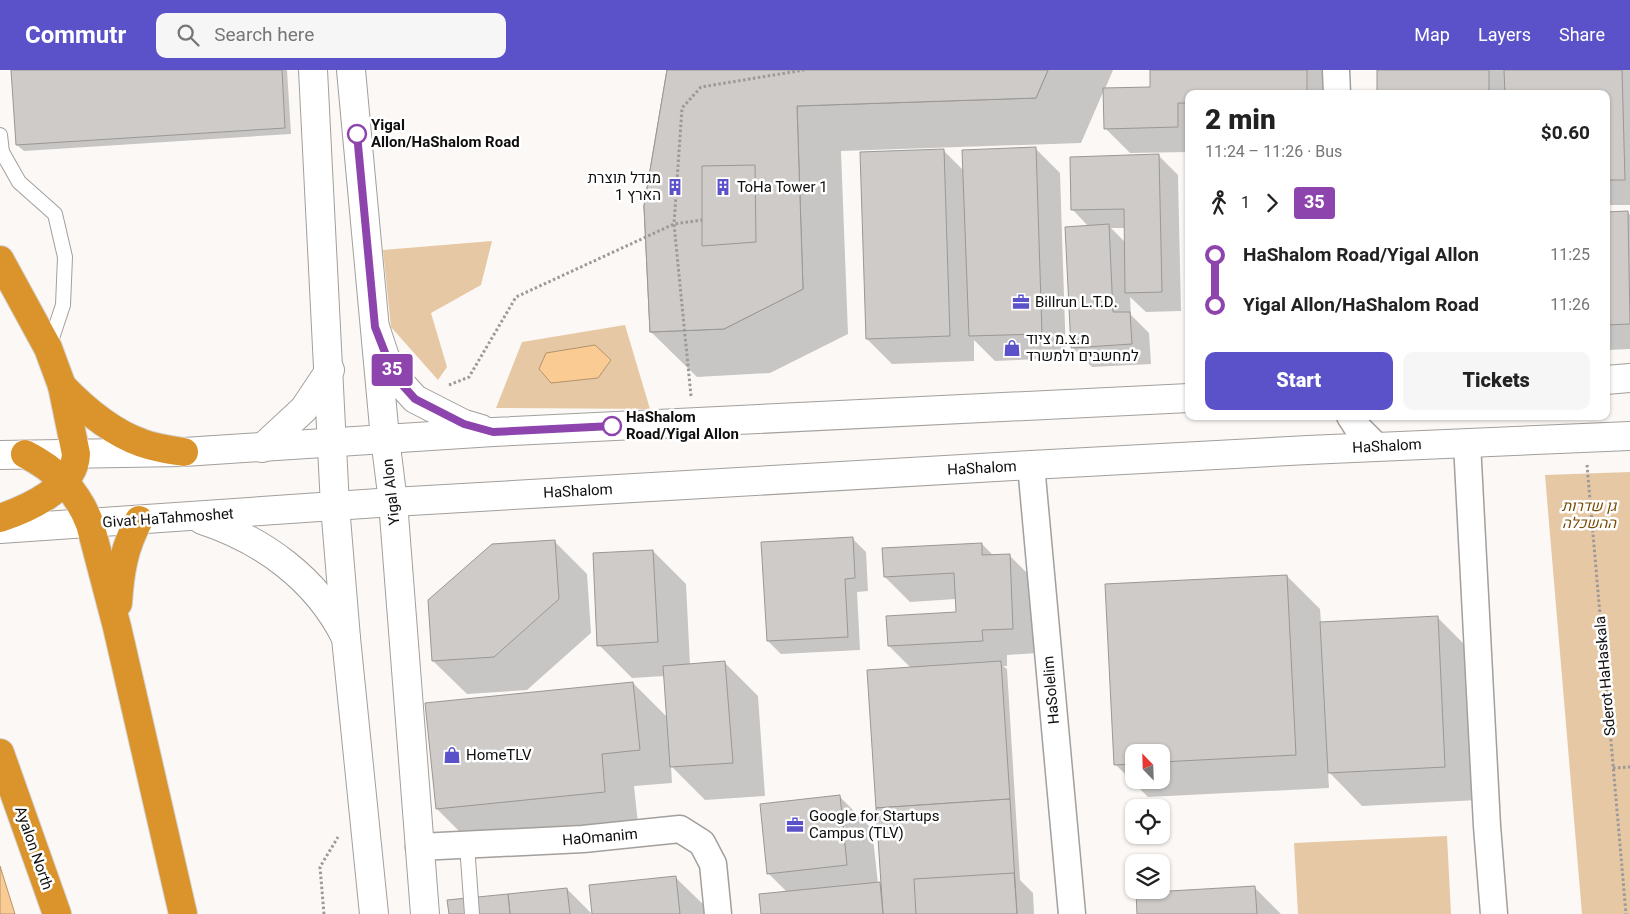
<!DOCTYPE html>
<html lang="en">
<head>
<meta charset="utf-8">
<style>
	body { margin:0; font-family:Georgia,Heebo,serif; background:#f6f6f6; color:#222; height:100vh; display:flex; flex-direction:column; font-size:19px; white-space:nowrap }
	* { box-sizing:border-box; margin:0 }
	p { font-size:16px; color:#767676 }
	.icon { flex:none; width:28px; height:28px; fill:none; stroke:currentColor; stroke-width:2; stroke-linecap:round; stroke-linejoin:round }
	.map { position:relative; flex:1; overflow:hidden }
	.side { position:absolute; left:1185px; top:20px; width:425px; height:330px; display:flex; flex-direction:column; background:#fff; border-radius:10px; box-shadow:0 1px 4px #0004 }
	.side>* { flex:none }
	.badge { padding:0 10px; border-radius:4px; font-size:18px; line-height:32px }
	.needle { width:32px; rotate:337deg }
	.controls { position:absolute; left:1125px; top:674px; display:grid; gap:10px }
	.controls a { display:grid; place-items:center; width:45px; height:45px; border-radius:10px; background:#fff; box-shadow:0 1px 4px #0004; font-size:25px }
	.map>.badge { position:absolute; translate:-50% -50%; box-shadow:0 0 0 2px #fff }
	.legs { display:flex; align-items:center; gap:8px; height:55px; padding:0 20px; font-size:16px }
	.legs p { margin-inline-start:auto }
	.overview { display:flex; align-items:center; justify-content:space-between; height:85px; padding:0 20px }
	h1 { font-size:28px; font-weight:800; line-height:38px }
	.button { display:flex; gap:10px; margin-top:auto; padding:10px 20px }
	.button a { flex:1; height:58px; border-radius:10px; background:#5b52ca; color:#fff; font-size:20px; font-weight:800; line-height:58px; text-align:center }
	.button a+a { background:#f6f6f6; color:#222 }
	ul { padding:0 20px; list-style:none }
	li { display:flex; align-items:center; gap:18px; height:50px; font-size:19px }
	li i { display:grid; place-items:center; width:8px; height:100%; margin:0 6px; background:currentColor }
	li i::after { content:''; width:12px; height:12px; margin:-6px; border:4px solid; border-radius:50%; background:#fff }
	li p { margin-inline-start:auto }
	li:first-child i { background:linear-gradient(#0000 50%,currentColor 0) }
	li:last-child i { background:linear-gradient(currentColor 50%,#0000 0) }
	header { display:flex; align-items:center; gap:30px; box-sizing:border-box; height:70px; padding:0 25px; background:#5b52ca; color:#fff }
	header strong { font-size:24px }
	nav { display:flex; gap:28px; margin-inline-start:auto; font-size:18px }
	.search { width:350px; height:45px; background:#f6f6f6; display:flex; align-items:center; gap:12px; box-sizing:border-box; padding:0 18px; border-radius:10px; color:#767676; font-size:19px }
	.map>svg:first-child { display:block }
</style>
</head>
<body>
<header>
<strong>Commutr</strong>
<div class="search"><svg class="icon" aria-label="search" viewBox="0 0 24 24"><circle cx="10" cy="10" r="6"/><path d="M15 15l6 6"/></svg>Search here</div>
<nav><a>Map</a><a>Layers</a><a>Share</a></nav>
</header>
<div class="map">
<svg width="1630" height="844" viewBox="0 0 1630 844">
	<rect width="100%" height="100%" fill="#fbf8f5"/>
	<g fill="#e7c8a4">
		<polygon points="492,171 481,215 431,243 447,297 438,310 391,257 383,180"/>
		<polygon points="625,255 650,339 496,338 522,272"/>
		<polygon points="1630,402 1630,844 1582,844 1545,405"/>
		<polygon points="1447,766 1451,844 1298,844 1294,773"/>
	</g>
	<g fill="#facc94" stroke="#b4936c">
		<polygon points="595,275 611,290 598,308 551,313 539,299 546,283"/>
		<polygon points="0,796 15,844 0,844"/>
	</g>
	<g fill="#0003" fill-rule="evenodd">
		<polygon points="13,0 287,0 291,64 24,81 17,75"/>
		<polygon points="668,0 1113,0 1105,19 1151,18 1151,0 1330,0 1331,24 1189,24 1189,82 1130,83 1105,58 1104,20 1081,73 841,81 848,264 770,303 697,307 651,262"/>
		<polygon points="1378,0 1630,0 1630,135 1606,135 1606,24 1378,24"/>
		<polygon points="1035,78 1060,103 1066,288 995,291 974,270 974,291 892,294 867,269 943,80 964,101"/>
		<path d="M1159 86 1178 105 1181 241 1146 242 1130 227 1131 245 1149 263 1151 294 1092 297 1073 278 1089 157 1072 139ZM1111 158H1125L1126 173Z"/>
		<polygon points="1628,142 1630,145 1630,279 1606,280 1606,143"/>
		<polygon points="852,468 866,482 868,521 857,522 860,580 781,584 768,571"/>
		<polygon points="554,471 587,504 591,563 527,620 467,624 433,591"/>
		<polygon points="982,474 994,486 1009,485 1034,510 1037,583 1007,585 1007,596 1003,596 1007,599 1020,810 1033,823 1034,844 762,844 787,822 768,803 839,726 872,759 878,814 883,817 912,599 889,576 957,543 956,529 910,532 885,507"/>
		<polygon points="653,481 686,514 690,595 725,593 758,626 765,726 705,730 671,696 672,713 634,716 638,754 470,772 437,739 633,613 668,648 665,606 632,608 599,575"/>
		<path d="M1287 506 1320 539 1321 553 1437 547 1470 580 1478 730 1362 736 1328 701 1329 718 1148 727 1115 694ZM1134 682H1161V710H1134Z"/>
		<polygon points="675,807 709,840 709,844 593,844"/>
		<polygon points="1255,818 1281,844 1138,844"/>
		<polygon points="567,819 592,844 450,844"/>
	</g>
	<g fill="#cecbc8" stroke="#9a9794" fill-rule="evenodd">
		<polygon points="11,0 282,0 285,58 16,75"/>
		<path d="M667 0H1048L1036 28 797 36 803 219 724 259 650 262 644 136ZM755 95 756 172 702 176V96Z"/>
		<polygon points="667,0 1048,0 1036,28 797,36 803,219 724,259 650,262 644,136"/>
		<polygon points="1150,0 1307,0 1307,24 1189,24 1189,33 1178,33 1178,57 1104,59 1103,18 1150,17"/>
		<rect x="1377" y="0" width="112" height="24"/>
		<polygon points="1504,0 1622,0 1625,110 1606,110 1606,24 1505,24"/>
		<polygon points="1036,77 1042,264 969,266 962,80"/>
		<polygon points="944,79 950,266 866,269 860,82"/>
		<polygon points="1159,84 1162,222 1125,223 1124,139 1071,140 1070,87"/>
		<polygon points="755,95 756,172 702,176 702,96"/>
		<polygon points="1628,141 1630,254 1606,255 1606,142"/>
		<polygon points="1109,154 1113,242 1130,242 1132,274 1071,278 1065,157"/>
		<polygon points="1186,239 1189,239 1189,302 1188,302"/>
		<polygon points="853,467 855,508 845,509 848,567 767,571 761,472"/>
		<polygon points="555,470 559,529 494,587 432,591 428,530 492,474"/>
		<polygon points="982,473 982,485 1010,484 1013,559 982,560 983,571 888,576 886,546 956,542 954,503 884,507 882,478"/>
		<polygon points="653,480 658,572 597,576 593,483"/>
		<polygon points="1287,505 1296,685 1161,692 1161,682 1134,682 1134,694 1114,695 1105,514"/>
		<polygon points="1438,546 1445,697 1328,703 1320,552"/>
		<polygon points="725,591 733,693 670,697 663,596"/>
		<polygon points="1001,591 1010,729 876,738 867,600"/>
		<polygon points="633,612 640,680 602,684 605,722 436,739 425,633"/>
		<polygon points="840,725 847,795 767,804 760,734"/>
		<polygon points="1010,729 1017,844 883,844 876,738"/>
		<polygon points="1014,803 1017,844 916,844 914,809"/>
		<polygon points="676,806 680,844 592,844 589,815"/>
		<polygon points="880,812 883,844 761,844 759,824"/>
		<polygon points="1255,816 1257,844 1137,844 1136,823"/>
		<polygon points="567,818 570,844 510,844 508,824"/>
		<polygon points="508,824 510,844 449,844 447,830"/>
	</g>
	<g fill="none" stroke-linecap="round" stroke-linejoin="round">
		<g stroke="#a29f9c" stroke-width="16">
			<g id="service">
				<polyline points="0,65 2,82 19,112 55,144 65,187 63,235 49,277"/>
				<polyline points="467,775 472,844"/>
			</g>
		</g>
		<g stroke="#a29f9c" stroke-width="29">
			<g id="minor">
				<polyline points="1336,0 1337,24"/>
				<polyline points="1350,346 1357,357 1377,377"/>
				<polyline points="1467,373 1487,756 1494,844"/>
				<polyline points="1031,395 1072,844"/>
				<polyline points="419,777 583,769 680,759 702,773 713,794 718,844"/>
			</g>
		</g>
		<g stroke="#a29f9c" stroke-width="30">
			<g id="tertiary">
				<polyline points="313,0 335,436 346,568 374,844"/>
				<polyline points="351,0 385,368 393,432 425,844"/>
			</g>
		</g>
		<g stroke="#a29f9c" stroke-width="30">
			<g id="secondary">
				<polyline points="375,257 385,287 397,309 415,329 464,354 481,359"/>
				<polyline points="1606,310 1630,308"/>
				<polyline points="262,378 304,339 330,300"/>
				<polyline points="0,385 184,382 493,362 1189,328"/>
				<path d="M202 450C263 470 317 509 346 568"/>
				<polyline points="0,459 393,432 1031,395 1308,380 1630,366"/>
			</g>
		</g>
		<g stroke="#d4d4d4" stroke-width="30">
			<g id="motorway">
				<path d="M0 190 48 278 62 316 76 384C75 418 27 439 0 448"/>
				<path d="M62 316C84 339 111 362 142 373 155 378 170 380 184 382"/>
				<path d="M25 384C57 400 77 421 90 454L117 557 183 844"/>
				<path d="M118 533C120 502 124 477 139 450"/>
				<polyline points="0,683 57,844"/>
			</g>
		</g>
		<g stroke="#9c9a98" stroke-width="3" stroke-dasharray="2.5 2.5" stroke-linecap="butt">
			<polyline points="449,315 469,307 516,227 674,154 702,150"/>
			<polyline points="691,326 674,154 682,38 701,17 804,0"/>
			<polyline points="1587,395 1626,844"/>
			<polyline points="1613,698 1630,697"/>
			<polyline points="324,844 320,797 338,767"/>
		</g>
		<use href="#service" stroke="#fff" stroke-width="14"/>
		<use href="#minor" stroke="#fff" stroke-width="26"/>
		<use href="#tertiary" stroke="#fff" stroke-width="28"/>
		<use href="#secondary" stroke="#fff" stroke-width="28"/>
		<use href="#motorway" stroke="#da942b" stroke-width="28"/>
	</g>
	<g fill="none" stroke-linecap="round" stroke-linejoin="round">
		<g stroke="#fff" stroke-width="11">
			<polyline id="line-1" points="357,64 375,257 391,298 397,309 415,329 464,354 493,362 612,356"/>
		</g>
		<use href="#line-1" stroke="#8e44ad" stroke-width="8"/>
	</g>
	<defs>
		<g id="building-bare" transform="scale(1.35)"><path d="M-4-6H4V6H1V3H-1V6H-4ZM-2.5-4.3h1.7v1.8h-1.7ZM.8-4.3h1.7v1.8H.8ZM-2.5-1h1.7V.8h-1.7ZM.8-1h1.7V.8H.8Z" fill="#5b52ca" stroke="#fff" stroke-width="2.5" paint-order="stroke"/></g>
		<g id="office-bare" transform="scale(1.35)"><path d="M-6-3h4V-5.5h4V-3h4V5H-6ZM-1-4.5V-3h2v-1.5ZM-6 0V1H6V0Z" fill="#5b52ca" stroke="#fff" stroke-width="2.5" paint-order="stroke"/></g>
		<g id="shop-bare" transform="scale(1.35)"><path d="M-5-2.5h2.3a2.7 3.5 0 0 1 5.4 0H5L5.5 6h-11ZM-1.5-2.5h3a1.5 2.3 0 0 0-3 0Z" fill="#5b52ca" stroke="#fff" stroke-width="2.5" paint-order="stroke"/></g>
	</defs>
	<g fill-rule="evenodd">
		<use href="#building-bare" x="675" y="117"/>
		<use href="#building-bare" x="723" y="117"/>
		<use href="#office-bare" x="1021" y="232"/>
		<use href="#shop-bare" x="1012" y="278"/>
		<use href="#shop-bare" x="452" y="685"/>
		<use href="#office-bare" x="795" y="755"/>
	</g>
	<g fill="#fff" stroke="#8e44ad" stroke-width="2.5">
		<circle cx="357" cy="64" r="9"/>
		<circle cx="612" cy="356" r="9"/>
	</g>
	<g text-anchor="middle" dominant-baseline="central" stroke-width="5" stroke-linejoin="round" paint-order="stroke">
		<g font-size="15" font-weight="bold" fill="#100f0e" stroke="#fff" text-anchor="start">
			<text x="371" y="55">Yigal<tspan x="371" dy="17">Allon/HaShalom Road</tspan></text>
			<text x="626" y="347">HaShalom<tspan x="626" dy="17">Road/Yigal Allon</tspan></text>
		</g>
		<g font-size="15" fill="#100f0e" stroke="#fff" text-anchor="start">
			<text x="661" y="108" text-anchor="end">מגדל תוצרת<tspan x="661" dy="17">הארץ 1</tspan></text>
			<text x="737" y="117">ToHa Tower 1</text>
			<text x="1035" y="232">Billrun L.T.D.</text>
			<text x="1026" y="269">מ.צ.מ ציוד<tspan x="1026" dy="17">למחשבים ולמשרד</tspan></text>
			<text x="466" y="685">HomeTLV</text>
			<text x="809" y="746">Google for Startups<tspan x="809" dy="17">Campus (TLV)</tspan></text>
		</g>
		<g font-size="15" fill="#100f0e" stroke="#fff">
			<text transform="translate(1387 376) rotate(-3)">HaShalom</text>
			<text transform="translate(982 398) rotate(-3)">HaShalom</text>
			<text transform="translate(578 421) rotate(-3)">HaShalom</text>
			<text transform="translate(391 422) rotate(-96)">Yigal Alon</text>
			<text transform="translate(168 448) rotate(-4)">Givat HaTahmoshet</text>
			<text transform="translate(1605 606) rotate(-95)">Sderot HaHaskala</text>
			<text transform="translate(1051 620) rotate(-95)">HaSolelim</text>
			<text transform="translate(600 767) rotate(-5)">HaOmanim</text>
			<text transform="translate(34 778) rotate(71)">Ayalon North</text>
		</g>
		<g font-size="15" font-style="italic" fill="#784d06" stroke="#fff">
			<text x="1589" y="436">גן שדרות<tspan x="1589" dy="17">ההשכלה</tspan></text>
		</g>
	</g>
</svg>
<div class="controls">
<a><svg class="needle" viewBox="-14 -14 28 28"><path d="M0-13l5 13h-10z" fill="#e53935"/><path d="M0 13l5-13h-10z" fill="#767676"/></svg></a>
<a><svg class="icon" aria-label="locate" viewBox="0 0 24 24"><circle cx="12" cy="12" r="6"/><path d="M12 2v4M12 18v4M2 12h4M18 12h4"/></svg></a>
<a><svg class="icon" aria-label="layers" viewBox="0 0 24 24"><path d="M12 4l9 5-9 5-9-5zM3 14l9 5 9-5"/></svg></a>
</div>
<b class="badge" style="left:392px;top:300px;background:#8e44ad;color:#fff">35</b>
<section class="side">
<div class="overview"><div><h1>2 min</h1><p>11:24 – 11:26 · Bus</p></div><b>$0.60</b></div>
<div class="legs"><svg class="icon" aria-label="walk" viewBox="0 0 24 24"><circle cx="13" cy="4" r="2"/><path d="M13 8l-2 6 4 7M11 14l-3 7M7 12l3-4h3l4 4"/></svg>1<svg class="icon" aria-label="forward" viewBox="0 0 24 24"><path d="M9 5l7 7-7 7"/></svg><b class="badge" style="background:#8e44ad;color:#fff">35</b></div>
<ul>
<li><i style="color:#8e44ad"></i><b>HaShalom Road/Yigal Allon</b><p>11:25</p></li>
<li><i style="color:#8e44ad"></i><b>Yigal Allon/HaShalom Road</b><p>11:26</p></li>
</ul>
<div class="button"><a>Start</a><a>Tickets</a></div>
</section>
</div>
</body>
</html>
